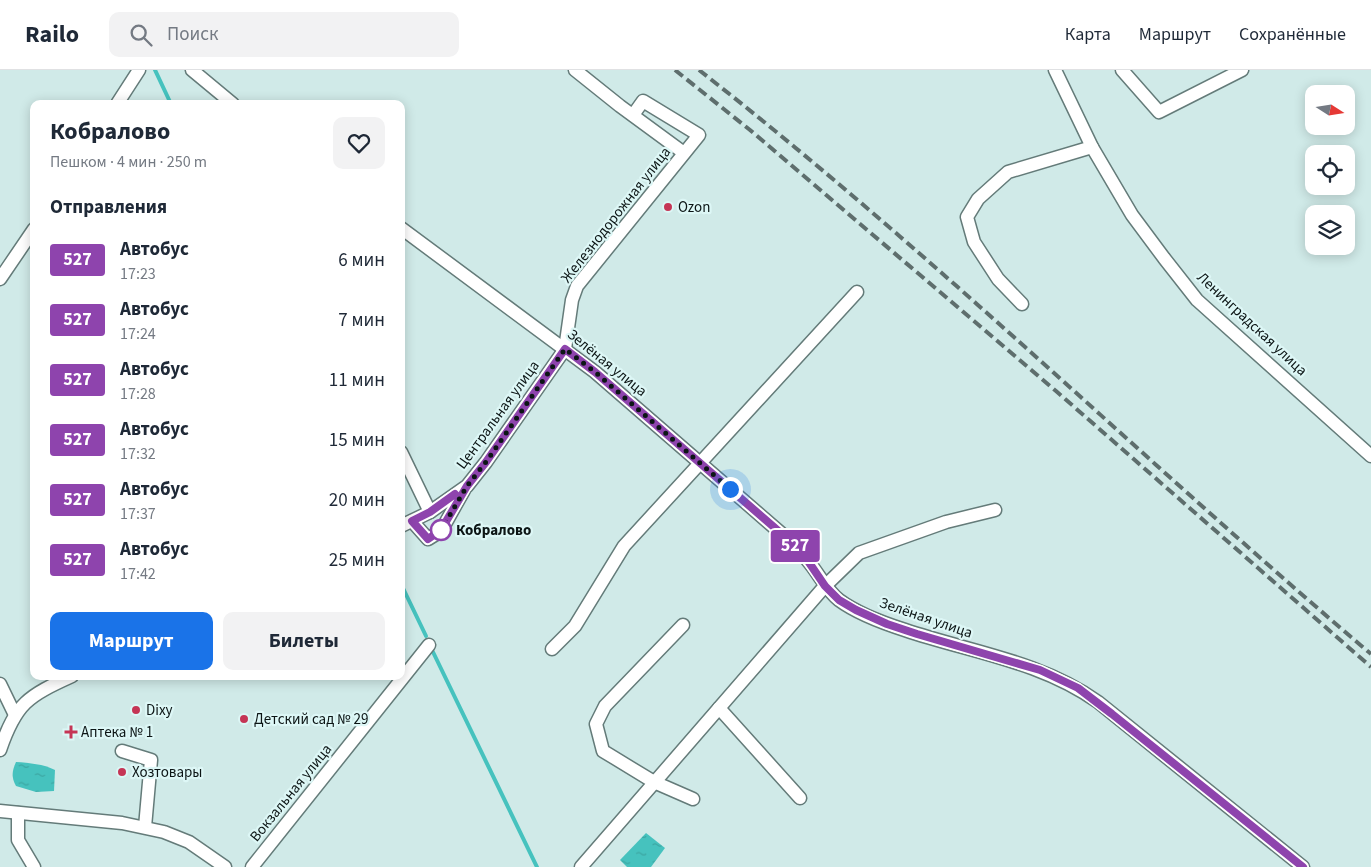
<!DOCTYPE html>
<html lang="ru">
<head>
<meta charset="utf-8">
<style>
	body { margin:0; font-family:"Source Sans 3",sans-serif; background:#f2f2f3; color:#1f2937; height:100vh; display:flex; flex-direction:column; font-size:19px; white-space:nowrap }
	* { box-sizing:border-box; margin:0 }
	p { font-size:16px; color:#747a83 }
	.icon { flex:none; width:28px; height:28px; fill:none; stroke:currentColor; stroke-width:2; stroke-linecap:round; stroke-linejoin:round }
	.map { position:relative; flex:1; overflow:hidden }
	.panel { position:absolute; left:30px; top:30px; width:375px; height:580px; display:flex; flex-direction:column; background:#fff; border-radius:10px; box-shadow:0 2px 12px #0003 }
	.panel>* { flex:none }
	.badge { padding:0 10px; border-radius:4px; font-size:18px; line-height:32px }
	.needle { width:32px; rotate:102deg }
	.fabs { position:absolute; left:1305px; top:15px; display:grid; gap:10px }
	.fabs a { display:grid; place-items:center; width:50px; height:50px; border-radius:10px; background:#fff; box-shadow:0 2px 12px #0003; font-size:25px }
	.you { position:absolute; width:25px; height:25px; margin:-12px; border:4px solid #fff; border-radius:50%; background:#1a73e8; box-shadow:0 0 0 8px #1a73e833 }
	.map>.badge { position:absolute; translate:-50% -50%; box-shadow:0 0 0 2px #fff }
	h2 { padding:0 20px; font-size:19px; line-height:45px }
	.round { display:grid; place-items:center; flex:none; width:52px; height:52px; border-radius:10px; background:#f2f2f3 }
	.head { display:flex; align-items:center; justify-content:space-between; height:85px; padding:0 20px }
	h1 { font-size:24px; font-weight:700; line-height:38px }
	.button { display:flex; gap:10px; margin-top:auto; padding:10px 20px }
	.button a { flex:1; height:58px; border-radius:10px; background:#1a73e8; color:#fff; font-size:20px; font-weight:700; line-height:58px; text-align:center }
	.button a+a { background:#f2f2f3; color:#1f2937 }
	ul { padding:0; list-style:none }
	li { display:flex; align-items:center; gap:15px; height:60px; padding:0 20px }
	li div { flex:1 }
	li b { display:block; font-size:19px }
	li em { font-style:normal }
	li .badge { min-width:55px; font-weight:700; text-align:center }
	header { display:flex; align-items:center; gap:30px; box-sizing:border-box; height:70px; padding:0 25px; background:#fff; border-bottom:1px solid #e0e1e3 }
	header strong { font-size:24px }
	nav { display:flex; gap:28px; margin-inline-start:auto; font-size:18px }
	.search { width:350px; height:45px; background:#f2f2f3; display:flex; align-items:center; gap:12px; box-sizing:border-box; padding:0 18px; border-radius:10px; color:#747a83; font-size:19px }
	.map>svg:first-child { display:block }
</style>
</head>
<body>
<header>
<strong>Railo</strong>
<div class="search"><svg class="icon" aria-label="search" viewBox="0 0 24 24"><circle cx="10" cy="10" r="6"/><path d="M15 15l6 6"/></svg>Поиск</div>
<nav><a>Карта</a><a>Маршрут</a><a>Сохранённые</a></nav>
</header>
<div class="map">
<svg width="1371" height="797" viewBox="0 0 1371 797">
	<defs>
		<pattern id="water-ripples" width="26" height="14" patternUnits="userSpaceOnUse" patternTransform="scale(1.25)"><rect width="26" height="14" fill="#46c2be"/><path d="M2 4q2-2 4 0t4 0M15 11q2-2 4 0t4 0" fill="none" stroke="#3ca6a2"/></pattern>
	</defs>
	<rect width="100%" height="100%" fill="#d0eae8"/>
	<g fill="url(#water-ripples)">
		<path d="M16 692C30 693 43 694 55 700L54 721 36 722 16 716C11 707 12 701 16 692Z"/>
		<polygon points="646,763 665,778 651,797 627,797 620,790"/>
	</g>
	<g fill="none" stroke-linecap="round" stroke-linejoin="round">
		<g stroke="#46c2be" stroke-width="4">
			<polyline points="155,0 171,34"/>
			<polyline points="401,514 426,566"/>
			<polyline points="433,582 537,797"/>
		</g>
		<g stroke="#647b79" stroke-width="15">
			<g id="minor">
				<polyline points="192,0 233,34"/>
				<polyline points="575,0 620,36 684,83"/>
				<polyline points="1055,0 1092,77 1132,145 1164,188 1197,230 1371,386"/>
				<polyline points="1122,0 1159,42 1242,0"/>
				<polyline points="117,34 139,0"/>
				<path d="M401 158 595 302 790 471C796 478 803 484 808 491 819 504 826 520 839 530 858 544 883 553 905 560 970 582 1041 591 1098 632L1303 797"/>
				<polyline points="0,209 34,159"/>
				<polyline points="1022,234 998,209 974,172 967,147 978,129 1008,102 1092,77"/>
				<polyline points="401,382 430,442"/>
				<polyline points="412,451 428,469 441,461 464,420"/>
				<polyline points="401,456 430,442 467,416 486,392 565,279 572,230 577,216 699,65 643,31 633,45"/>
				<polyline points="683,555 605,636 596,654 603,681 654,712 693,729"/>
				<polyline points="552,579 575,556 624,476 857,222"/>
				<polyline points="0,614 15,645"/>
				<polyline points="719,638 800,728"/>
				<path d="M0 680C16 633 28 626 72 606"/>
				<polyline points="122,681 151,690 145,757"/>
				<polyline points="0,741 122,753 164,762 189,772 225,797"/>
				<polyline points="18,743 18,770 34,797"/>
				<polyline points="252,797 429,575"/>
				<polyline points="581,797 825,516 859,483 946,452 995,440"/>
			</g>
		</g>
		<use href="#minor" stroke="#fff" stroke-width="12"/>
		<g stroke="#5e6e6d" stroke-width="4" stroke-dasharray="10 5" stroke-linecap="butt">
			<polyline points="675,0 750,60 1056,321 1371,597"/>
			<path d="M699 0C933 183 1145 392 1371 584"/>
		</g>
	</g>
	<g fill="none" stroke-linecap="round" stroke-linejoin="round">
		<g stroke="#fff" stroke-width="11">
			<polyline id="line" points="455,424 430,442 412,451 428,469 441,460 467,416 486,392 565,279 595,302 790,471 808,491 825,516 839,530 856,540 887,554 917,564 1040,600 1078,618 1112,644 1303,797"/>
		</g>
		<use href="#line" stroke="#8e44ad" stroke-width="8"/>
		<polyline stroke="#0c1515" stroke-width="5" stroke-dasharray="0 9" points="441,460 467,416 486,392 565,279 595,302 730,419"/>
	</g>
	<g fill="#c53555" stroke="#ddf7f6" stroke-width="2">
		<circle cx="668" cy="137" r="5"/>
		<circle cx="136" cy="640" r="5"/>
		<circle cx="244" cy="649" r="5"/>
		<path d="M68.5 654.5h5v5h5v5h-5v5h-5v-5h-5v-5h5z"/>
		<circle cx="122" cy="702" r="5"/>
	</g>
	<circle fill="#fff" stroke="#8e44ad" stroke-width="2.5" cx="441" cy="460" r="10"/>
	<g text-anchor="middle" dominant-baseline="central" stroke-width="4.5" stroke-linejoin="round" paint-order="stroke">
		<g font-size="15" fill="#0c1515" stroke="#ddf7f6" text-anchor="start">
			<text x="678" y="137">Ozon</text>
			<text x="146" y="640">Dixy</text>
			<text x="254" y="649">Детский сад № 29</text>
			<text x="81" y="662">Аптека № 1</text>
			<text x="132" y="702">Хозтовары</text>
		</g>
		<g font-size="15" fill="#0c1515" stroke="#ddf7f6">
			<text transform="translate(616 145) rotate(-52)">Железнодорожная улица</text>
			<text transform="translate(1252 254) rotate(43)">Ленинградская улица</text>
			<text transform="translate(607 293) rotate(39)">Зелёная улица</text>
			<text transform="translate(498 345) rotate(-54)">Центральная улица</text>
			<text transform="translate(926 548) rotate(19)">Зелёная улица</text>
			<text transform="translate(291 723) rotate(-51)">Вокзальная улица</text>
		</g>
		<g font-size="15" font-weight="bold" fill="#0c1515" stroke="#ddf7f6" text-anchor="start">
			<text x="456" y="460">Кобралово</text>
		</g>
	</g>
</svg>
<div class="fabs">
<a><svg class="needle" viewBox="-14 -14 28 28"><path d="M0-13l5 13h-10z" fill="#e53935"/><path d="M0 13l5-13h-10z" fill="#747a83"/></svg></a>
<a><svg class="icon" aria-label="locate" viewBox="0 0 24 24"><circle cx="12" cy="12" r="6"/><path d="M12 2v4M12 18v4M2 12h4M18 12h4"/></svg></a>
<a><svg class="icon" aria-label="layers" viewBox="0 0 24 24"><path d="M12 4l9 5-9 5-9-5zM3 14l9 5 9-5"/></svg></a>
</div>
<div class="you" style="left:730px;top:419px"></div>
<b class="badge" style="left:795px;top:476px;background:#8e44ad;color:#fff">527</b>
<section class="panel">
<div class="head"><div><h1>Кобралово</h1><p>Пешком · 4 мин · 250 m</p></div><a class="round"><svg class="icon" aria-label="heart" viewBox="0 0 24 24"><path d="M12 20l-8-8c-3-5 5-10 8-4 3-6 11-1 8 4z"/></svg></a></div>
<h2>Отправления</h2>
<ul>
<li><span class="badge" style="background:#8e44ad;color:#fff">527</span><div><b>Автобус</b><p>17:23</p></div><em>6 мин</em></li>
<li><span class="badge" style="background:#8e44ad;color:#fff">527</span><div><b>Автобус</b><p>17:24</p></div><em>7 мин</em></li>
<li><span class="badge" style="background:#8e44ad;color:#fff">527</span><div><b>Автобус</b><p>17:28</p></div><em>11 мин</em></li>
<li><span class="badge" style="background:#8e44ad;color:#fff">527</span><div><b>Автобус</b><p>17:32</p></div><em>15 мин</em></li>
<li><span class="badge" style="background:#8e44ad;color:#fff">527</span><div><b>Автобус</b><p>17:37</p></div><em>20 мин</em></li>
<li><span class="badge" style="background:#8e44ad;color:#fff">527</span><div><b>Автобус</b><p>17:42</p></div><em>25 мин</em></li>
</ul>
<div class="button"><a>Маршрут</a><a>Билеты</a></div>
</section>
</div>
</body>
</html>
